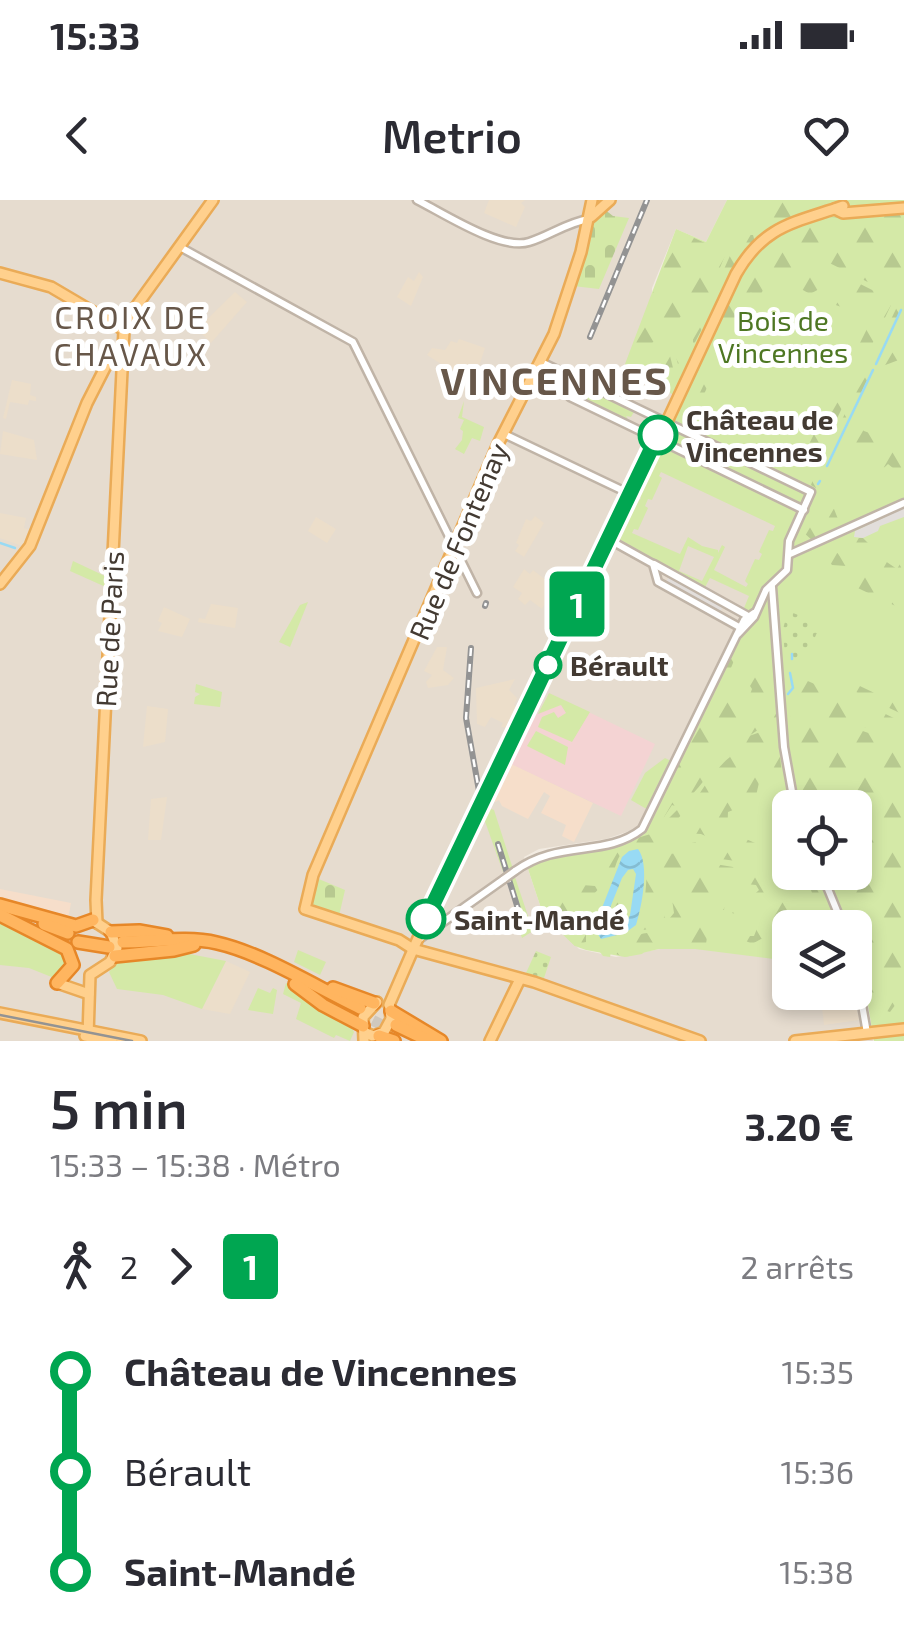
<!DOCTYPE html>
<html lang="fr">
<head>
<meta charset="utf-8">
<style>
	body { margin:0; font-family:"Exo 2",sans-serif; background:#f2f2f3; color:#2b2b33; height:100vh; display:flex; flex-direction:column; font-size:38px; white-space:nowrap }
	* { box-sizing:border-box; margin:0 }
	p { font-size:32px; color:#7c7c81 }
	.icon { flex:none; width:55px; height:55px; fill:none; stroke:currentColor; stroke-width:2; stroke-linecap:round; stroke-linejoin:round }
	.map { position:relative; height:841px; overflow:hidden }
	.details { display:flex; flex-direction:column; background:#fff; flex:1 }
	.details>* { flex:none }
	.badge { padding:0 20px; border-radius:8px; font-size:35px; line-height:65px }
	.buttons { position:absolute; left:772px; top:590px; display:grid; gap:20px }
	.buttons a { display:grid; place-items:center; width:100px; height:100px; border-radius:15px; background:#fff; box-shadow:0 5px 15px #0003; font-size:50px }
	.map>.badge { position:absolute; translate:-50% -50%; box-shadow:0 0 0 5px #fff }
	.legs { display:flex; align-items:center; gap:15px; height:110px; padding:0 50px; font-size:32px }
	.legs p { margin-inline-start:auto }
	.overview { display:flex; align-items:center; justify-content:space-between; height:170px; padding:0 50px }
	h1 { font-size:55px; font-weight:600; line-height:75px }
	ul { padding:0 50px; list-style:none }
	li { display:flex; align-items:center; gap:35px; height:100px; font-size:38px }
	li i { display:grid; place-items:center; width:15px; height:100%; margin:0 12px; background:currentColor }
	li i::after { content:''; width:25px; height:25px; margin:-12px; border:8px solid; border-radius:50%; background:#fff }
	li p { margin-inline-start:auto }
	li:first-child i { background:linear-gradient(#0000 50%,currentColor 0) }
	li:last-child i { background:linear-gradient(currentColor 50%,#0000 0) }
	.status { display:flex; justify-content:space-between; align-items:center; height:70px; padding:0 50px; background:#fff; direction:ltr }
	.status svg { height:28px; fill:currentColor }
	header { display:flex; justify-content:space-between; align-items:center; height:130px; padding:0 50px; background:#fff; font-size:45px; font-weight:600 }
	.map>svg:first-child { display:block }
</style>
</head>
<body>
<div class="status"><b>15:33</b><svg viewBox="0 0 49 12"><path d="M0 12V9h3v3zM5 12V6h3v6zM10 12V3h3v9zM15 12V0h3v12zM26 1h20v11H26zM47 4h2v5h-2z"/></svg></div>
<header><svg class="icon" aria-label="back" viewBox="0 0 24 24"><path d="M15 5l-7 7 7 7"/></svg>Metrio<svg class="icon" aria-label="heart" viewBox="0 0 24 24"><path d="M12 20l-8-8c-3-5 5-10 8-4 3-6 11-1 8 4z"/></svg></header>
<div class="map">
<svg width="904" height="841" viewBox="0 0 904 841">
	<defs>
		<pattern id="forest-firs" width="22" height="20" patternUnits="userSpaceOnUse" patternTransform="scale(2.5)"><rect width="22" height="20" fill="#d4e9a7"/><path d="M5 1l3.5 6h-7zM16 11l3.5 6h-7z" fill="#b7c990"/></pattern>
		<pattern id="cemetery-stones" width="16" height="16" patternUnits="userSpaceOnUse" patternTransform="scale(2.5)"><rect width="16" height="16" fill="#d4e9a7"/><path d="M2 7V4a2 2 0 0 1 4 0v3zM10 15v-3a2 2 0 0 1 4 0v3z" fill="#b7c990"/></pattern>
		<pattern id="garden-dots" width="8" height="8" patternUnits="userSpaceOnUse" patternTransform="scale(2.5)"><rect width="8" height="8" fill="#d4e9a7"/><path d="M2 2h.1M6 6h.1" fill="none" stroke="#b7c990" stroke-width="1.8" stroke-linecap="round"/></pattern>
		<pattern id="water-waves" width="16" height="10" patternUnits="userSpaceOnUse" patternTransform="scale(2.5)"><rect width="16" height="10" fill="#98daf4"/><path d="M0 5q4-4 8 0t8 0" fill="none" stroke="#84bcd2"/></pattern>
	</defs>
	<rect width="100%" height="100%" fill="#f2ebe1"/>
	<polygon fill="#e6dccf" points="0,0 727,0 706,42 676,29 652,88 649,182 650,178 662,183 660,188 680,197 784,323 745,408 752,411 649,624 645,621 641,627 606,639 539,649 524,657 546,723 562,731 579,749 616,757 660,749 698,748 790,760 790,792 855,792 855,763 873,841 0,841"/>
	<g fill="#f6deca">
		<polygon points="508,562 593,603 574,642 562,636 566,625 541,613 550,596 544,592 528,619 502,606 499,600 495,602 489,599"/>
		<polygon points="0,689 71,703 68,719 0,700"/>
	</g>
	<g fill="#ecdeca">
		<polygon points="489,0 525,0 521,3 525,7 516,27 484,13"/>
		<polygon points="419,72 423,77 411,106 397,97 408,77 414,81"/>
		<polygon points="235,92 247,102 211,143 197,129"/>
		<polygon points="459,139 485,148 475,178 446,167 427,155 432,148 445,150 451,141 457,143"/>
		<polygon points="12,180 31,184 30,195 36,197 36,201 29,200 28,205 10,202 6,219 3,218"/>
		<polygon points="3,231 34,240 37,260 0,254"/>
		<polygon points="0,313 26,318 24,328 30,330 25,347 0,338"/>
		<polygon points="535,316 544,323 524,357 515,351 519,345 516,343 526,319 531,321"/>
		<polygon points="316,317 336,329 327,343 308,331"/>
		<polygon points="524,369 530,374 533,370 554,386 542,409 530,400 525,405 518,399 522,393 513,387"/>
		<polygon points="211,404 238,408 235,428 198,422 199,418 205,419"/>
		<polygon points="164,407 190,419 182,437 158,431 162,423 158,421"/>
		<polygon points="437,447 447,447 443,470 454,478 448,485 428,488 426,482 432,475 424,471"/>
		<polygon points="515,479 509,490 517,498 514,505 520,508 511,528 501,527 503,523 491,517 485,527 477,524 476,488"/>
		<polygon points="147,506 168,509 165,542 143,547"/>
		<polygon points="167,597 161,640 148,640 151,599"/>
		<polygon points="226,761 250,772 230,814 202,809"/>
		<polygon points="836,798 856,806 859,820 824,825 822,807 834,806"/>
	</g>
	<polygon fill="#f4d3d3" points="549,493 655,544 621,616 507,562 532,511 539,514"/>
	<g fill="#d4e9a7" fill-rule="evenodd">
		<path d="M727 0H904V841H874L868 805 855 762V728H790V761L695 749H659L625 757 586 750 575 746 544 717 528 669 530 664 542 657C579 652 622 652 649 625L751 412 744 408 749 396 710 378 704 389 672 373V371L614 336 630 305 633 309 632 303 641 299 638 291 642 288 638 287 680 198 660 188 662 183 651 178 649 182 622 172 676 29 706 42ZM661 272 775 326 773 331 769 330 759 352 762 354 759 360 755 359 745 381 748 384 746 387 714 370 725 347 722 345 718 353V350L702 346 688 337 680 354 632 333 634 329 638 330 648 308 645 306 648 299 652 300 662 278 659 276ZM688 346 714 357 702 381 679 371ZM790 608H855V672H790Z"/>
		<polygon points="580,182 628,204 635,210 631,217 626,216 629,221 621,221 573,197 577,198 574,194 577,188 580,189 579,185 583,184"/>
		<polygon points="464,201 462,217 484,227 480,241 472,238 464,254 455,249 462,240 463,231 460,229 464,220 458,218"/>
		<polygon points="73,361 107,377 108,388 70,371"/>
		<polygon points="308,402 290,447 279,442 300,405"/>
		<polygon points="196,484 222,492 220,507 194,504 195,497 200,494 195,492"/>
		<polygon points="549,493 590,512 572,542 538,527 542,517 554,512 558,518 566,513 561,505 538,514"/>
		<polygon points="536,531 568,547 565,565 527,546"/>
		<polygon points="665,558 673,562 650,611 631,600 645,573"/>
		<polygon points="486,607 494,610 513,669 508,672 499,644 496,644 504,675 482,613"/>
		<polygon points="514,674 533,731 522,738 518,726 521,722 510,677"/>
		<polygon points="0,722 64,750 70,765 54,778 29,768 0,765"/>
		<polygon points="298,750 326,762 320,775 294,762"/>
		<polygon points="179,752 226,761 202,809 163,795 117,789 109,772 121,758"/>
		<polygon points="286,783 351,827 354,832 350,841 336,835 334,838 296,819 301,803 283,794"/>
		<polygon points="258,788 270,793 273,788 277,790 273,814 248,810"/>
	</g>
	<g fill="url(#forest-firs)">
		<polygon points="747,0 826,0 825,7 779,22 761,14 747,23 741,15"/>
		<polygon points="904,10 904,83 901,90 904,95 897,93 894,95 779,38 810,20"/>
		<polygon points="677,30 707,44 729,46 690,139 689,151 678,164 674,150 690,122 687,117 681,116 671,130 636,154 636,161 643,164 655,156 670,156 676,180 651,174 647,181 623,171"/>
		<polygon points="742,35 753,35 755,42 732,72 693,146 693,139 737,40"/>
		<path d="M771 39 890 99 891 105 812 271 804 254 871 121 869 117 822 100 821 88 810 94 762 67 759 75 766 72 787 84 790 90 770 84 765 86 756 104 751 92 699 205H694L719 153 707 146C723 112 736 58 771 39Z"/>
		<polygon points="897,107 901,109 816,288 811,285 814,277"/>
		<polygon points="904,116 904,158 880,167"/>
		<polygon points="854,221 864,231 881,237 879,244 892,245 904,252 904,296 897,297 895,278 899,273 888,264 869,282 868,275 871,266 863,263 850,268 854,242 846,238"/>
		<polygon points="816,303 834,309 840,324 837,326 844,328 813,341 803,332"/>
		<polygon points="903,318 904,370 832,365 817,345 826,341 844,360 851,349 837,347 847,344 850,338 863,338 868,343 866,348 897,369 900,364 899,353 893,348 895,341 881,329 878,331 880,326"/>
		<polygon points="831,369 904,375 904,410 841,380 849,376 847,373 837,372 836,378 827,374"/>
		<path d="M738 441 740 446 726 480 731 472H739L738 488 724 486 722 489 733 491 734 499 730 502 737 518C725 551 710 577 685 602V609L672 605 662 620H667L679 608 682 614 663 636 654 634 657 639V669L664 677 659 689 671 703 664 716 670 725 669 719 674 713 672 699 662 687 669 682 668 675 672 670 665 672 661 665 662 652 669 648 672 654 683 647 680 640 687 637V644L696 642 693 649 712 654 715 664 733 667 736 673 729 671 731 679 740 678 739 686 733 690 736 696 732 704 725 701 724 710H713L721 740 717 741 716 735 707 737 706 744 691 743 693 736H675L683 731 672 727 673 739 666 743 655 741 649 729 636 731 635 726 646 719 647 714 644 710 648 660 643 648C618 641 618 663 610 681L609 670 605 666 606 681 591 697V732L586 729V742L575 746 551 723 567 684 585 661 582 685 595 686V652L608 654 607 647 654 633 655 628 660 627 659 622 652 625 650 621Z"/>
		<path d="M753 460 757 464V474L768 461 773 463V471L766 465 762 470 767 483H775L778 516 749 536 775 527 770 533 775 551 771 552 761 546 763 553 757 562 766 577 760 578 754 605 749 594 745 595 742 586 737 584 745 576 739 580 732 576 728 598 733 610 728 612 727 636 717 641 701 634 684 633 680 627C693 604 709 574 730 557 728 545 747 504 752 489L741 472 742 467Z"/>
		<polygon points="824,469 904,507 904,515 820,475"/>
		<polygon points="787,472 863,505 856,508 858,519 866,519 869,506 904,523 904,542 844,520 791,517"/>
		<path d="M796 521 839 523 904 545V805L896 804 890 812 868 805 855 755V728L848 727 826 673 855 672V608L801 607C795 580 786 549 796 521Z"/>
		<polygon points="780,556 783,584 776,586 784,591 785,599 775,596 785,610 770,616 773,601 761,600 759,594 767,593 774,582 766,566 767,558"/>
		<polygon points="746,639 755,643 758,652 780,655 795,709 790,728 789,760 760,754 758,752 768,747 773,740 761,739 752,744 736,736 754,736 760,721 732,713 741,705 747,706 750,702 747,701 759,690 756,685 746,684 741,672 751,663 721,659 717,648 722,640 729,641 740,650 741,641"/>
		<path d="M633 669 636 674 628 719 625 726 613 729 607 723C606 706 617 685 626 671Z"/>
		<polygon points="796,673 814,673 823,690 809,722 799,711 802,708 807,711 809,707 805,700 812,693 808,681 799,681"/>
		<polygon points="827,699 839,727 810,727 826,702"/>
		<path d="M647 733 653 743 642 754 625 757 631 745 628 743 621 756 611 752 610 757 603 756 597 748C609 740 622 744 634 738 638 736 642 733 647 733Z"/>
	</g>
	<g fill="url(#cemetery-stones)">
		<polygon points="604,9 613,16 629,18 599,89 573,86 592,20"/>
		<polygon points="314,677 345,690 339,716 308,705"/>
	</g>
	<g fill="url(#garden-dots)">
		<polygon points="788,411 821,424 804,461 799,464 785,457 783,429"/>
		<polygon points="536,751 551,757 544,778 526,773"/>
	</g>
	<g fill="#e2dedb">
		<polygon points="904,308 904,317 880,326 878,331 863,338 854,337 855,331"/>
		<polygon points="669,376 725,403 719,414 665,385"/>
	</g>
	<path fill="url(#water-waves)" fill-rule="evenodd" d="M638 649C650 665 642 706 636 725L625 733 601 739 594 728 622 657 629 651ZM628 670 633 669 636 674 630 715 625 726 616 730 609 725 606 718 622 678Z"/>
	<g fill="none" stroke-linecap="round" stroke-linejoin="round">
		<g stroke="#98daf4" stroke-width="2.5">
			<polyline points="876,164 901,110"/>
			<polyline points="827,266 873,170"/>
			<polyline points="818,284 820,281"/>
			<polyline points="0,343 15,348"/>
			<polyline points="792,454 792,459"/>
			<polyline points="788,494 793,488 790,473"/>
		</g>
		<polyline stroke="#cfc8be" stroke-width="11" stroke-dasharray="11 5.5" stroke-linecap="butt" points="358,813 394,831"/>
		<g stroke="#c0b4a7" stroke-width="11">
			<g id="minor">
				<path d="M417 0C443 13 501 51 529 42 549 36 568 22 589 19"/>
				<polyline points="180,47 353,142 477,393"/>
				<polyline points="541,162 811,292 789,341 787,370 766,390 754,417 738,434"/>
				<polyline points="578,179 570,197 804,310"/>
				<polyline points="504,234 630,294"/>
				<polyline points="608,339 653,364 658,382 741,428"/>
				<polyline points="790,354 904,303"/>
				<polyline points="654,364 748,416"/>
				<polyline points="772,387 784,547 795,608"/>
				<path d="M515 671C559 639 605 658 642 629L744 420 754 413"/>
				<polyline points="821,672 844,728"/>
				<polyline points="418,740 504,679"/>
				<polyline points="855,765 867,833"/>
			</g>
		</g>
		<g stroke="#eaab57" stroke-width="14">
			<g id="major">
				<polyline points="592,0 581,52 554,134 498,244 313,675 305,709 399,740 413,749 534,782 700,841"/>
				<polyline points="835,9 843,13 904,8"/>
				<polyline points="591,17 610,0"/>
				<polyline points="0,73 51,87 124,130"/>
				<path d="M646 258 657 243 736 74C764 25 794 23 843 6"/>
				<polyline points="621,315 647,256"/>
				<polyline points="0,384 30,346 87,203 114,150 122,149"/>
				<polyline points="97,723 96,700 124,130 127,119 213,0"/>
				<polyline points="57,783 89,794"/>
				<polyline points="389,805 432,706 622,310"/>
				<polyline points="0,813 141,841"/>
				<polyline points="366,833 373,836 384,832 391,819 390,808"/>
				<polyline points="85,836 112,841"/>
				<polyline points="88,836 90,775 110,762 117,748 111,732 94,721"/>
				<polyline points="364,841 363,817 377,802"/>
				<polyline points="490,841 520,779"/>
				<polyline points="795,841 904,829"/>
			</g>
		</g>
		<g stroke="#e68728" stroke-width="16">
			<g id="highway">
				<polyline points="0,705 76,726 93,720"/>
				<polyline points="0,715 67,749 73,765 57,783"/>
				<polyline points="44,724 68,733"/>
				<polyline points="111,732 139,731 167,736"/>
				<polyline points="78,742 109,747"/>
				<path d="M123 742C154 742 187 736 217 743 262 753 318 788 360 808"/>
				<polyline points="115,756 174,750 194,745"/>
				<polyline points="295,784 323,805 363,826"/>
				<polyline points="333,788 374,803"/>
				<polyline points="391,811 441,841"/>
				<polyline points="396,825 425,839"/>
				<polyline points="379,836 394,841"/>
			</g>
		</g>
		<use href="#minor" stroke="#fff" stroke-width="6"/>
		<use href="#major" stroke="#ffd08d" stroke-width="9"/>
		<use href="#highway" stroke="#ffb55f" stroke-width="11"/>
		<polyline stroke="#939393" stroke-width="2.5" points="0,815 132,841"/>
		<g stroke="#939393" stroke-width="6">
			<g id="rail">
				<polyline points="590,137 647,0"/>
				<polyline points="485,406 486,403"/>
				<polyline points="471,448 466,518 479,591"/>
				<polyline points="498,644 519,712"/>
			</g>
		</g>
		<use href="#rail" stroke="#fff" stroke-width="2.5" stroke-dasharray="8" stroke-linecap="butt"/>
		<g stroke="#c0b4a7" stroke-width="11" stroke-linecap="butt">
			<polyline id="minor-bridge" points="504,679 515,671"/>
		</g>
		<use href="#minor-bridge" stroke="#fff" stroke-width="6"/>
	</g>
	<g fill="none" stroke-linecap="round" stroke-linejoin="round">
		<g stroke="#fff" stroke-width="22">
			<polyline id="line-1" points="426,719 658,235"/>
		</g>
		<use href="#line-1" stroke="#00a651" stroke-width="15"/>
	</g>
	<g fill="#fff" stroke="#00a651" stroke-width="5">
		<circle cx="658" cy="235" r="18"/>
		<circle cx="548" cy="465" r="12"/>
		<circle cx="426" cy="719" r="18"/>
	</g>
	<g text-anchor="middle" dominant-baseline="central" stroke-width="10" stroke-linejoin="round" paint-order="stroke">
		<g font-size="28" fill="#4e7723" stroke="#fff">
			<text x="783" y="120">Bois de<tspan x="783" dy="32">Vincennes</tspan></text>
		</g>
		<g font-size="28" font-weight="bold" fill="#433a32" stroke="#fff" text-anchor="start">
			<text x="686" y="219">Château de<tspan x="686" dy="32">Vincennes</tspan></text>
			<text x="570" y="465">Bérault</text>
			<text x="454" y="719">Saint-Mandé</text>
		</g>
		<g font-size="28" fill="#433a32" stroke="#fff">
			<text transform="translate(458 341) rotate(-67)">Rue de Fontenay</text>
			<text transform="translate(109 429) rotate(-87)">Rue de Paris</text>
		</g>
		<g font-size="32" letter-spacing="2.5" fill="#675749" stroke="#fff">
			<text x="131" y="116">CROIX DE<tspan x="131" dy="37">CHAVAUX</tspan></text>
		</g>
		<g font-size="38" font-weight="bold" letter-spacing="2.5" fill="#675749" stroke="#fff">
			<text x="555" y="180">VINCENNES</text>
		</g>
	</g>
</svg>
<div class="buttons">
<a><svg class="icon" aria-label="locate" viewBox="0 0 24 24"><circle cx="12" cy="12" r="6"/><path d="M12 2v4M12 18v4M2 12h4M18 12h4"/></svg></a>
<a><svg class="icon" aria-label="layers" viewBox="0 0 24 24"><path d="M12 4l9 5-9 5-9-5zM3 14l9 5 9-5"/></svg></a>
</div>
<b class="badge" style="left:577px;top:404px;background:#00a651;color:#fff">1</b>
</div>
<section class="details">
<div class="overview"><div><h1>5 min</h1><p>15:33 – 15:38 · Métro</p></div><b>3.20 €</b></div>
<div class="legs"><svg class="icon" aria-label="walk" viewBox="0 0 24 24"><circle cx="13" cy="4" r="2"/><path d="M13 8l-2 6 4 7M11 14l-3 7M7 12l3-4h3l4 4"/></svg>2<svg class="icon" aria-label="forward" viewBox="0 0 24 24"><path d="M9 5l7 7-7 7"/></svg><b class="badge" style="background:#00a651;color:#fff">1</b><p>2 arrêts</p></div>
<ul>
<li><i style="color:#00a651"></i><b>Château de Vincennes</b><p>15:35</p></li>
<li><i style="color:#00a651"></i><span>Bérault</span><p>15:36</p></li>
<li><i style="color:#00a651"></i><b>Saint-Mandé</b><p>15:38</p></li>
</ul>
</section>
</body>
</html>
